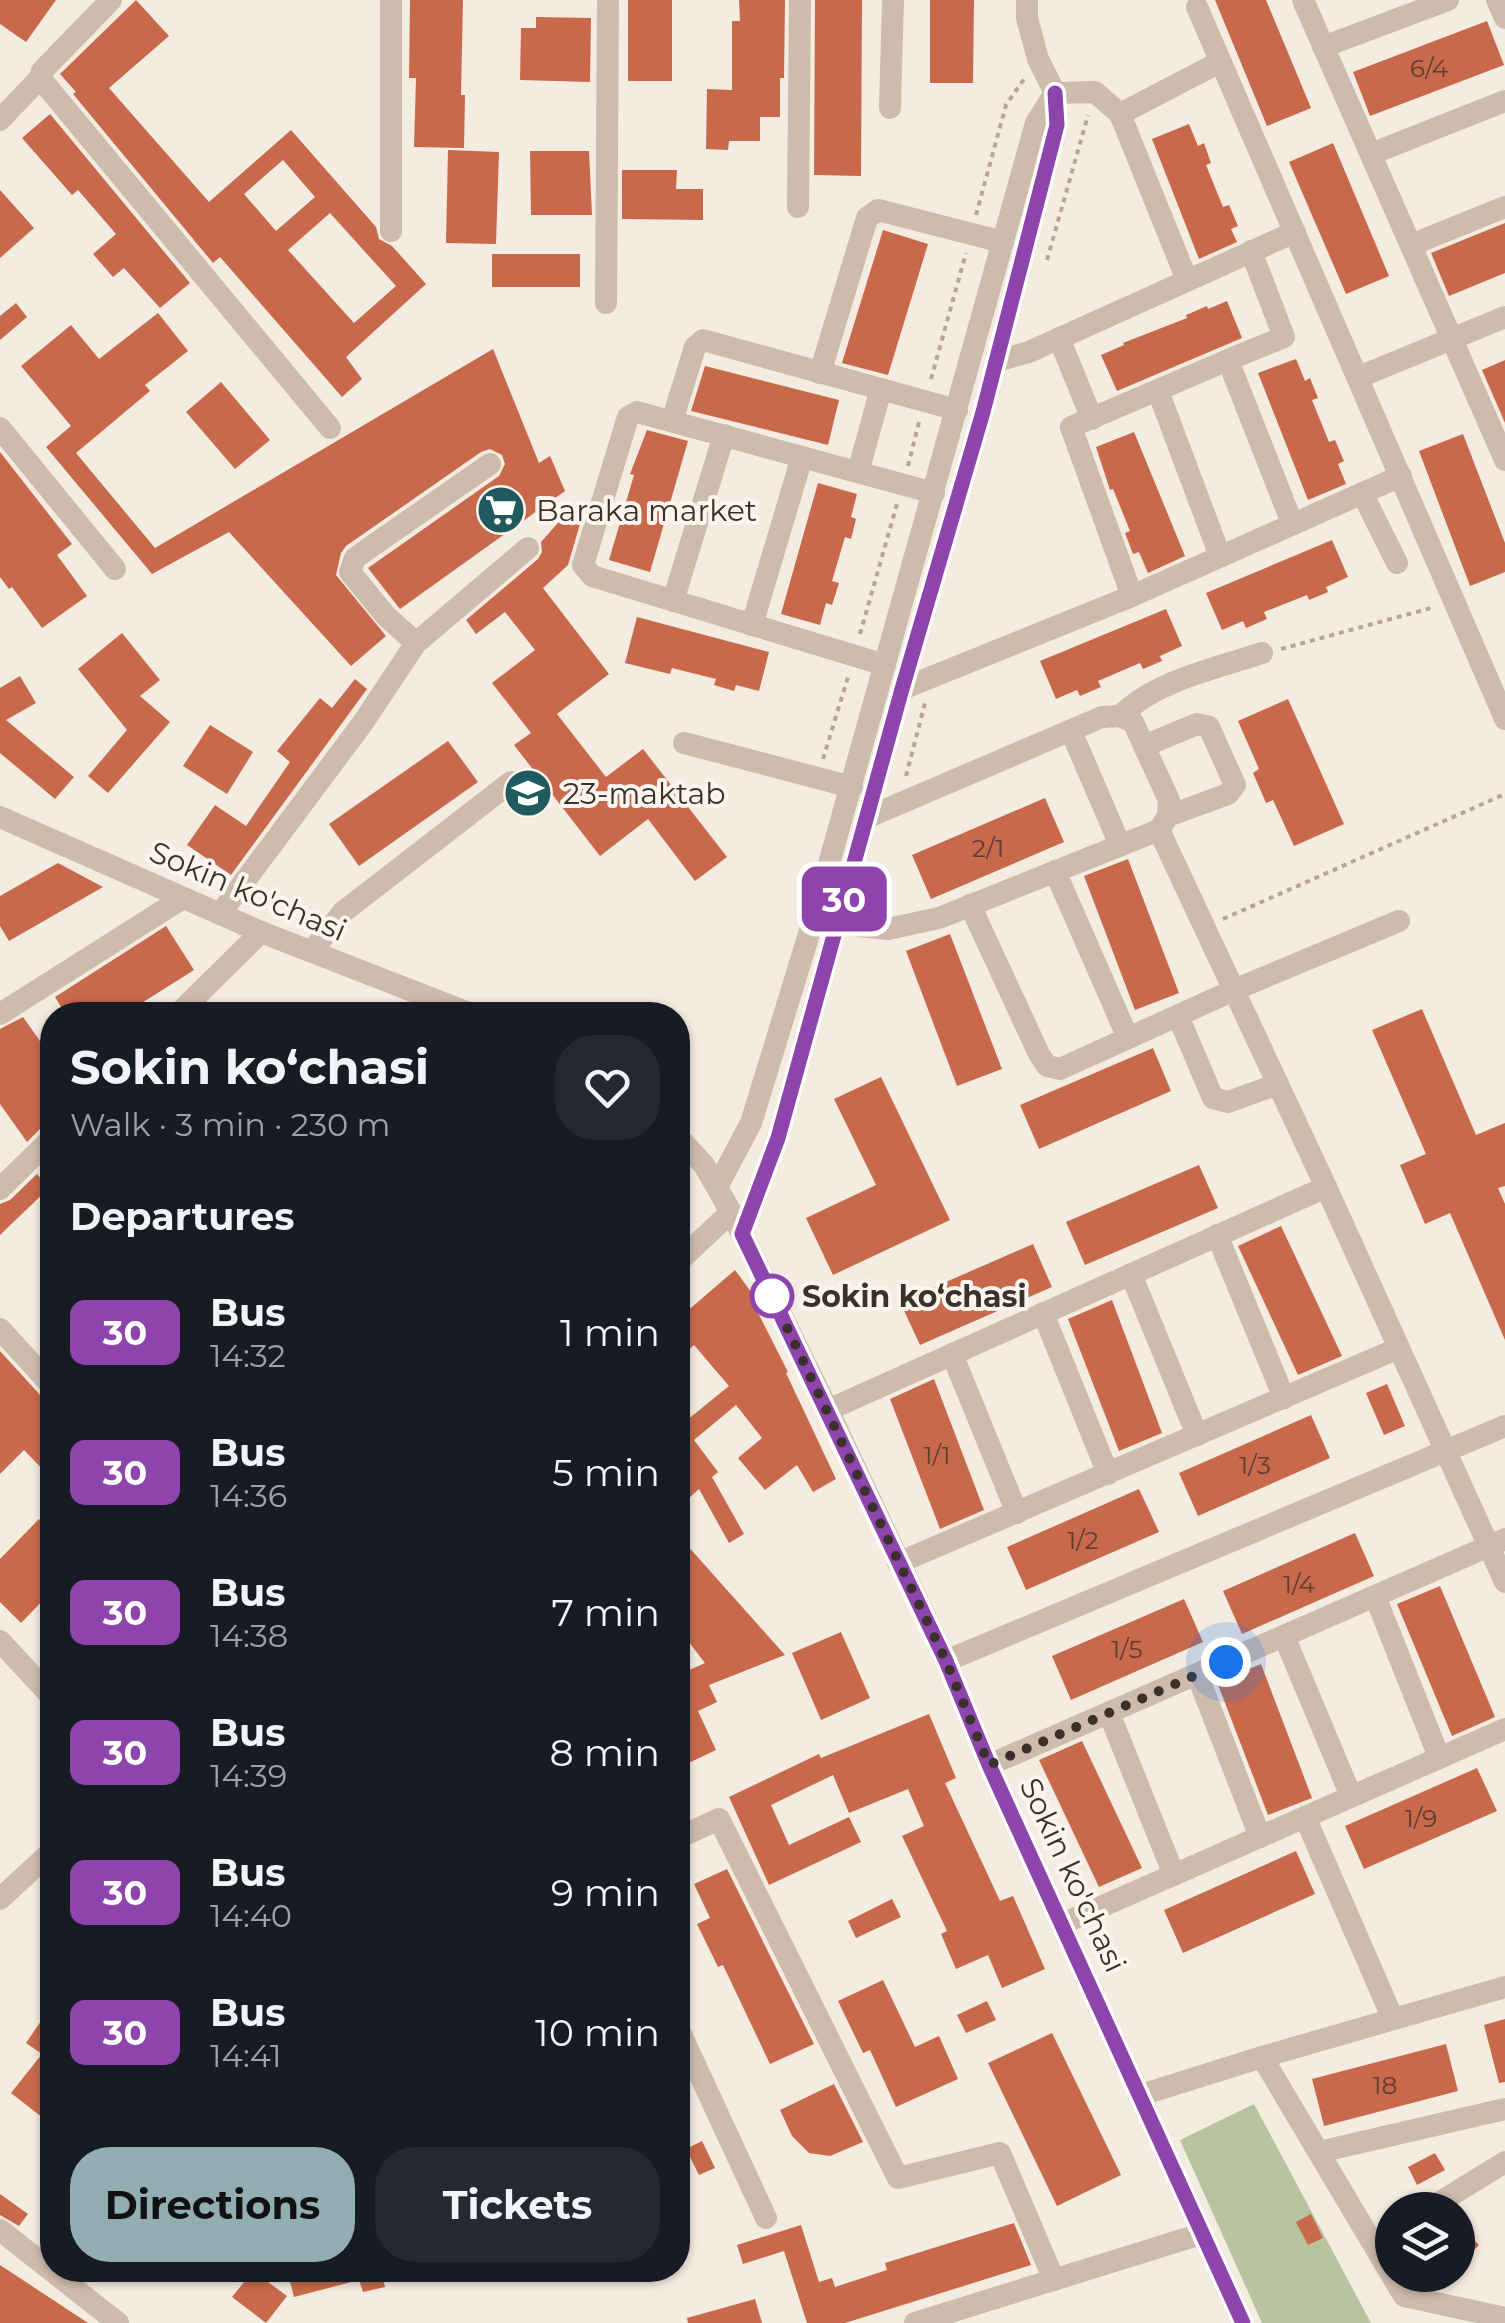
<!DOCTYPE html>
<html lang="en">
<head>
<meta charset="utf-8">
<style>
	body { margin:0; font-family:Montserrat,sans-serif; background:#242831; color:#f1f3f6; height:100vh; display:flex; flex-direction:column; font-size:38px; white-space:nowrap }
	* { box-sizing:border-box; margin:0 }
	p { font-size:32px; color:#9ea1a6 }
	.icon { flex:none; width:55px; height:55px; fill:none; stroke:currentColor; stroke-width:2; stroke-linecap:round; stroke-linejoin:round }
	.map { position:relative; flex:1; overflow:hidden }
	.details { position:absolute; left:40px; top:1002px; width:650px; height:1280px; display:flex; flex-direction:column; background:#171b24; border-radius:40px; box-shadow:0 2px 8px #0004 }
	.details>* { flex:none }
	.badge { padding:0 20px; border-radius:15px; font-size:35px; line-height:65px }
	.fabs { position:absolute; left:1375px; top:2192px; display:grid; gap:20px }
	.fabs a { display:grid; place-items:center; width:100px; height:100px; border-radius:50%; background:#171b24; box-shadow:0 2px 8px #0004; font-size:50px }
	.you { position:absolute; width:50px; height:50px; margin:-25px; border:8px solid #fff; border-radius:50%; background:#1a73e8; box-shadow:0 0 0 15px #1a73e833 }
	.map>.badge { position:absolute; translate:-50% -50%; box-shadow:0 0 0 5px #fff }
	h2 { padding:0 30px; font-size:38px; line-height:90px }
	.round { display:grid; place-items:center; flex:none; width:105px; height:105px; border-radius:40px; background:#242831 }
	.head { display:flex; align-items:center; justify-content:space-between; height:170px; padding:0 30px }
	h1 { font-size:48px; font-weight:700; line-height:75px }
	.primary-button { display:flex; gap:20px; margin-top:auto; padding:20px 30px }
	.primary-button a { flex:1; height:115px; border-radius:40px; background:#92aeb2; color:#111; font-size:40px; font-weight:700; line-height:115px; text-align:center }
	.primary-button a+a { background:#242831; color:#f1f3f6 }
	ul { padding:0; list-style:none }
	li { display:flex; align-items:center; gap:30px; height:140px; padding:0 30px }
	li div { flex:1 }
	li b { display:block; font-size:38px }
	li em { font-style:normal }
	li .badge { min-width:110px; font-weight:700; text-align:center }
	.map>svg:first-child { display:block }
</style>
</head>
<body>
<div class="map">
<svg width="1505" height="2323" viewBox="0 0 1505 2323">
	<rect width="100%" height="100%" fill="#f4ebe1"/>
	<polygon fill="#b8c4a0" points="1254,2104 1371,2323 1262,2323 1180,2140"/>
	<g fill="#c8694b" fill-rule="evenodd">
		<polygon points="0,0 56,0 26,42 0,24"/>
		<path d="M136 0 169 36 109 88 209 202 291 130 376 227 379 239 392 246 426 284 346 357 362 379 342 397 220 257 213 263 73 94 76 92 60 74ZM283 160 315 197 276 231 244 194ZM330 213 396 286 354 323 288 250Z"/>
		<polygon points="410,0 463,0 461,95 465,95 464,148 414,147 416,78 409,78"/>
		<rect x="628" y="0" width="44" height="81"/>
		<polygon points="739,0 785,0 784,78 780,78 780,117 760,117 760,141 729,141 728,150 706,149 707,89 732,90 732,21 740,21"/>
		<polygon points="815,0 862,0 861,176 814,175"/>
		<polygon points="930,0 974,0 973,83 930,83"/>
		<polygon points="1215,0 1266,0 1311,108 1267,126"/>
		<polygon points="536,17 591,18 590,82 520,80 521,28 536,28"/>
		<polygon points="1487,21 1504,65 1370,116 1353,72"/>
		<polygon points="50,114 190,283 160,308 124,268 113,277 93,254 116,234 78,190 72,195 22,138"/>
		<polygon points="1189,124 1198,146 1204,143 1211,163 1206,165 1223,207 1229,205 1238,226 1231,229 1237,242 1199,259 1152,139"/>
		<polygon points="1333,143 1389,276 1346,294 1289,162"/>
		<polygon points="448,150 499,152 496,244 446,243"/>
		<polygon points="530,151 589,151 592,215 531,215"/>
		<polygon points="622,170 677,170 676,189 703,189 703,220 622,219"/>
		<polygon points="0,190 34,228 0,258"/>
		<polygon points="1505,223 1505,273 1449,296 1431,253"/>
		<polygon points="883,230 928,244 888,375 842,363"/>
		<rect x="492" y="254" width="88" height="33"/>
		<polygon points="1227,301 1242,338 1117,391 1101,355 1124,345 1123,343 1187,318 1186,315 1207,306 1208,309"/>
		<polygon points="16,303 27,317 0,340 0,316"/>
		<polygon points="158,313 188,351 145,385 150,391 76,453 155,548 493,349 539,463 550,456 565,491 400,609 368,568 499,476 505,464 502,455 490,449 481,452 346,546 341,553 336,575 386,636 351,666 229,532 152,574 46,447 71,426 21,366 71,325 99,359"/>
		<polygon points="1296,359 1305,381 1310,378 1318,398 1312,400 1329,442 1335,440 1344,461 1338,464 1346,484 1308,500 1258,373"/>
		<polygon points="1505,360 1505,423 1482,370"/>
		<polygon points="705,366 839,400 828,445 691,411"/>
		<polygon points="221,382 270,440 235,469 186,412"/>
		<polygon points="647,430 688,441 650,572 609,560 634,475 630,474"/>
		<polygon points="1134,432 1185,556 1148,573 1139,552 1133,554 1125,533 1130,531 1113,489 1110,490 1096,447"/>
		<polygon points="1463,434 1505,543 1505,572 1470,586 1419,451"/>
		<polygon points="0,452 72,544 57,555 87,596 42,628 12,587 9,589 0,577"/>
		<polygon points="818,483 857,494 851,517 856,519 851,539 845,537 832,581 839,583 832,605 826,603 820,625 781,614"/>
		<polygon points="572,507 580,524 568,565 543,588 609,674 557,714 606,777 643,749 727,857 695,881 648,819 600,856 514,745 531,733 492,683 535,650 505,612 476,634 466,620 538,559 542,552 541,542"/>
		<polygon points="1332,540 1348,577 1326,587 1328,592 1309,600 1307,595 1264,612 1267,619 1246,628 1243,621 1222,630 1206,593"/>
		<polygon points="1166,609 1182,646 1160,656 1162,661 1143,669 1140,663 1098,681 1101,687 1080,696 1077,690 1056,699 1040,661"/>
		<polygon points="637,617 769,652 759,691 736,685 734,691 714,685 716,679 672,668 670,674 625,663"/>
		<polygon points="122,633 160,680 140,696 170,722 108,793 88,776 127,730 78,669"/>
		<polygon points="20,676 36,703 6,720 74,777 55,799 0,753 0,688"/>
		<polygon points="355,679 367,689 231,875 187,845 215,805 246,826 290,762 277,751 320,698 332,708"/>
		<polygon points="1288,699 1344,824 1294,846 1273,800 1266,803 1253,773 1259,769 1238,721"/>
		<polygon points="210,725 253,752 227,794 183,766"/>
		<polygon points="448,741 478,782 359,866 329,824"/>
		<polygon points="1045,798 1064,842 931,899 912,855"/>
		<polygon points="1128,859 1179,993 1135,1010 1084,876"/>
		<polygon points="58,863 103,887 9,941 0,926 0,896"/>
		<polygon points="166,926 194,970 137,1006 142,1015 66,1015 55,997"/>
		<polygon points="950,934 1002,1069 957,1086 906,951"/>
		<polygon points="1422,1009 1476,1135 1505,1123 1505,1186 1498,1188 1505,1204 1505,1340 1450,1213 1425,1224 1400,1165 1426,1154 1372,1030"/>
		<polygon points="23,1017 52,1058 52,1123 42,1127 27,1142 0,1104 0,1029"/>
		<polygon points="1153,1048 1171,1091 1039,1149 1020,1105"/>
		<polygon points="881,1077 950,1220 833,1275 806,1218 876,1185 834,1099"/>
		<polygon points="1199,1165 1218,1208 1085,1265 1066,1222"/>
		<polygon points="37,1174 49,1188 0,1235 0,1204 10,1200"/>
		<polygon points="1281,1226 1342,1356 1298,1375 1238,1246"/>
		<polygon points="1033,1244 1052,1287 920,1345 900,1302"/>
		<polygon points="735,1270 754,1296 751,1299 788,1372 786,1373 836,1479 813,1492 797,1465 765,1490 738,1458 762,1438 736,1405 694,1440 718,1472 712,1477 744,1534 729,1543 699,1489 678,1508 678,1420 681,1425 729,1386 694,1345 678,1359 678,1319"/>
		<polygon points="1112,1300 1162,1433 1119,1451 1068,1319"/>
		<polygon points="0,1351 41,1396 52,1402 52,1479 24,1450 0,1474"/>
		<polygon points="934,1379 984,1510 940,1529 890,1399"/>
		<polygon points="1387,1384 1405,1426 1384,1435 1366,1393"/>
		<polygon points="1311,1415 1330,1458 1198,1516 1179,1473"/>
		<polygon points="1139,1489 1159,1532 1026,1590 1007,1547"/>
		<polygon points="39,1519 52,1532 52,1591 21,1623 0,1602 0,1559"/>
		<polygon points="1355,1533 1374,1576 1242,1634 1223,1591"/>
		<polygon points="678,1535 785,1655 709,1685 717,1702 698,1711 716,1750 678,1768 678,1675 705,1663 678,1628"/>
		<polygon points="1440,1586 1495,1717 1452,1736 1397,1604"/>
		<polygon points="1184,1599 1203,1642 1071,1700 1052,1656"/>
		<polygon points="841,1632 870,1698 821,1720 792,1653"/>
		<polygon points="1261,1664 1312,1798 1268,1815 1217,1682"/>
		<polygon points="929,1714 956,1778 945,1783 1000,1901 1013,1896 1045,1969 1002,1988 988,1955 956,1969 941,1934 947,1931 902,1836 924,1826 908,1789 849,1813 833,1775 771,1805 789,1845 849,1817 861,1842 769,1885 729,1797 819,1754 821,1758"/>
		<polygon points="1082,1741 1142,1868 1099,1887 1039,1760"/>
		<polygon points="1477,1768 1497,1811 1364,1869 1345,1826"/>
		<polygon points="1296,1851 1315,1894 1183,1953 1164,1910"/>
		<polygon points="727,1869 814,2044 770,2064 723,1965 718,1967 697,1924 710,1918 694,1884"/>
		<polygon points="892,1899 901,1917 856,1938 848,1921"/>
		<polygon points="883,1980 915,2047 939,2036 958,2079 896,2107 870,2050 863,2053 838,2001"/>
		<polygon points="987,2001 996,2020 966,2033 957,2015"/>
		<polygon points="52,2005 52,2125 11,2093 42,2054 26,2043"/>
		<polygon points="1505,2019 1505,2082 1499,2083 1484,2025"/>
		<polygon points="1052,2033 1121,2175 1057,2206 988,2063"/>
		<polygon points="1446,2044 1458,2091 1324,2126 1312,2079"/>
		<polygon points="834,2084 863,2142 830,2156 809,2153 792,2136 780,2110"/>
		<polygon points="702,2141 715,2168 699,2175 686,2149"/>
		<polygon points="1435,2153 1445,2170 1417,2185 1408,2167"/>
		<polygon points="0,2194 28,2214 19,2226 0,2215"/>
		<polygon points="1311,2214 1323,2238 1308,2245 1296,2222"/>
		<polygon points="1014,2223 1031,2265 845,2323 807,2323 784,2251 743,2264 737,2245 801,2225 819,2282 832,2278 835,2287 887,2270 885,2263"/>
		<polygon points="1458,2223 1479,2245 1458,2266"/>
		<polygon points="0,2265 88,2323 0,2323"/>
		<polygon points="287,2270 381,2270 385,2287 363,2292 359,2280 294,2297"/>
		<polygon points="253,2271 287,2296 266,2323 232,2297"/>
		<polygon points="755,2299 762,2323 688,2323 687,2318"/>
	</g>
	<g fill="none" stroke-linecap="round" stroke-linejoin="round">
		<g stroke="#b9a596" stroke-width="4" stroke-dasharray="5 5" stroke-linecap="butt">
			<polyline points="976,215 1006,105 1024,79"/>
			<polyline points="1047,260 1088,115"/>
			<polyline points="931,379 966,253"/>
			<polyline points="908,466 919,422"/>
			<polyline points="860,634 897,504"/>
			<polyline points="1281,649 1431,608"/>
			<polyline points="823,759 848,677"/>
			<polyline points="906,776 925,703"/>
			<polyline points="1223,919 1505,794"/>
		</g>
		<g stroke="#cdbbac" stroke-width="22">
			<polyline points="391,0 391,231"/>
			<polyline points="1303,0 1505,460"/>
			<polyline points="1497,0 1505,18"/>
			<polyline points="1197,7 1505,719"/>
			<polyline points="1323,47 1448,0"/>
			<polyline points="40,78 42,71 111,0"/>
			<polyline points="1055,93 1095,92 1120,114"/>
			<polyline points="890,108 893,0"/>
			<polyline points="0,120 40,78 330,428"/>
			<polyline points="1371,154 1505,101"/>
			<polyline points="798,207 800,0"/>
			<polyline points="1411,245 1505,207"/>
			<polyline points="1187,280 1120,114 1220,62"/>
			<polyline points="606,303 608,0"/>
			<polyline points="1059,338 1092,419"/>
			<polyline points="1228,360 1284,337 1251,251"/>
			<polyline points="997,361 1029,352 1295,232"/>
			<polyline points="820,373 867,218 878,210 1003,242"/>
			<polyline points="1359,377 1505,317"/>
			<polyline points="1158,391 1220,556"/>
			<polyline points="672,421 695,347 703,340 957,410"/>
			<polyline points="0,428 115,569"/>
			<polyline points="858,472 881,389"/>
			<polyline points="1362,493 1397,563"/>
			<polyline points="1132,596 1071,427 1228,360 1292,523"/>
			<polyline points="673,601 724,435"/>
			<polyline points="752,625 802,457"/>
			<polyline points="416,643 386,616 350,572 355,558 490,464"/>
			<polyline points="885,665 592,576 583,565 628,417 637,412 934,493"/>
			<polyline points="902,689 1132,596 1401,476"/>
			<path d="M1120 716C1157 680 1214 669 1262 653"/>
			<polyline points="1071,731 1120,845"/>
			<polyline points="684,743 852,787"/>
			<polyline points="1144,746 1197,724 1209,727 1235,785 1228,794 1168,816"/>
			<polyline points="0,817 261,932 474,1015"/>
			<polyline points="866,818 1102,717 1120,716 1133,722 1169,800 1168,816 1159,830"/>
			<polyline points="1055,871 1128,1038"/>
			<polyline points="970,905 1039,1054 1047,1066 1060,1069 1234,990 1399,921"/>
			<polyline points="220,914 362,724 416,643 528,548"/>
			<polyline points="837,924 888,929 939,918 1159,830 1326,1187 1505,1582"/>
			<polyline points="312,951 343,912 511,782"/>
			<polyline points="0,1014 183,898"/>
			<polyline points="177,1015 261,932"/>
			<polyline points="1178,1016 1213,1098 1228,1102 1278,1084"/>
			<polyline points="678,1137 704,1165 731,1212 828,1410 946,1661 989,1765 1243,2323"/>
			<polyline points="717,1187 751,1123 813,921 1036,123 1055,93"/>
			<polyline points="0,1189 52,1138"/>
			<polyline points="742,1234 778,1138 902,689 983,412 1057,125 1055,93 1038,59 1027,18 1027,0"/>
			<polyline points="1217,1235 1284,1398"/>
			<polyline points="678,1262 731,1212"/>
			<polyline points="1131,1274 1197,1435"/>
			<polyline points="1043,1313 1108,1474"/>
			<polyline points="0,1329 52,1386"/>
			<polyline points="952,1354 1017,1513"/>
			<polyline points="828,1410 1326,1187"/>
			<polyline points="898,1563 1399,1348"/>
			<polyline points="1375,1596 1439,1757"/>
			<polyline points="1284,1636 1351,1796"/>
			<polyline points="0,1641 52,1697"/>
			<polyline points="946,1661 1505,1426"/>
			<polyline points="1197,1674 1260,1837"/>
			<polyline points="1109,1713 1174,1875"/>
			<polyline points="989,1765 1505,1539"/>
			<polyline points="1305,1817 1393,2019"/>
			<polyline points="678,1838 719,1819 898,2178 1000,2153 1054,2280"/>
			<polyline points="0,1899 52,1851"/>
			<polyline points="1062,1924 1505,1729"/>
			<polyline points="678,2028 766,2218"/>
			<polyline points="1262,2057 1404,2296 1505,2318"/>
			<polyline points="1141,2095 1262,2057 1505,1987"/>
			<polyline points="1319,2152 1505,2109"/>
			<polyline points="1427,2210 1505,2162"/>
			<polyline points="0,2230 118,2323"/>
			<polyline points="915,2323 1201,2234"/>
		</g>
	</g>
	<g fill="none" stroke-linecap="round" stroke-linejoin="round">
		<g stroke="#fff" stroke-width="22">
			<polyline id="line" points="1055,93 1057,125 983,412 902,689 778,1138 742,1234 946,1661 989,1765 1243,2323"/>
		</g>
		<use href="#line" stroke="#8e44ad" stroke-width="15"/>
		<polyline stroke="#3b302b" stroke-width="10" stroke-dasharray="0 18" points="772,1296 946,1661 989,1765 1226,1662"/>
	</g>
	<defs>
		<g id="supermarket-disc" transform="scale(2.5)"><circle r="9.5" fill="#1f5a5e" stroke="#fbf5ee"/><path d="M-6-5.5h2.5l.6 2H6L4.5 2H-2.5L-4.4-4H-6ZM-1.5 3.2a1.3 1.3 0 1 0 .1 0ZM3 3.2a1.3 1.3 0 1 0 .1 0Z" fill="#fff"/></g>
		<g id="school-disc" transform="scale(2.5)"><circle r="9.5" fill="#1f5a5e" stroke="#fbf5ee"/><path d="M0-5L7-2L0 1L-7-2ZM-4 1L0 2.5L4 1V4Q0 6-4 4Z" fill="#fff"/></g>
	</defs>
	<g fill-rule="evenodd">
		<use href="#supermarket-disc" x="501" y="510"/>
		<use href="#school-disc" x="528" y="793"/>
	</g>
	<circle fill="#fff" stroke="#8e44ad" stroke-width="5" cx="772" cy="1296" r="20"/>
	<g text-anchor="middle" dominant-baseline="central" stroke-width="8" stroke-linejoin="round" paint-order="stroke">
		<g font-size="25" fill="#5e3e33">
			<text x="1429" y="68">6/4</text>
			<text x="988" y="848">2/1</text>
			<text x="937" y="1455">1/1</text>
			<text x="1255" y="1465">1/3</text>
			<text x="1083" y="1540">1/2</text>
			<text x="1299" y="1584">1/4</text>
			<text x="1127" y="1649">1/5</text>
			<text x="1421" y="1818">1/9</text>
			<text x="1385" y="2085">18</text>
		</g>
		<g font-size="30" fill="#3b302b" stroke="#fbf5ee" text-anchor="start">
			<text x="536" y="510">Baraka market</text>
			<text x="563" y="793">23-maktab</text>
		</g>
		<g font-size="30" fill="#3b302b" stroke="#fbf5ee">
			<text transform="translate(248 891) rotate(23)">Sokin ko'chasi</text>
			<text transform="translate(1073 1875) rotate(65)">Sokin ko'chasi</text>
		</g>
		<g font-size="30" font-weight="bold" fill="#3b302b" stroke="#fbf5ee" text-anchor="start">
			<text x="802" y="1296">Sokin koʻchasi</text>
		</g>
	</g>
</svg>
<div class="fabs">
<a><svg class="icon" aria-label="layers" viewBox="0 0 24 24"><path d="M12 4l9 5-9 5-9-5zM3 14l9 5 9-5"/></svg></a>
</div>
<div class="you" style="left:1226px;top:1662px"></div>
<b class="badge" style="left:844px;top:899px;background:#8e44ad;color:#fff">30</b>
<section class="details">
<div class="head"><div><h1>Sokin koʻchasi</h1><p>Walk · 3 min · 230 m</p></div><a class="round"><svg class="icon" aria-label="heart" viewBox="0 0 24 24"><path d="M12 20l-8-8c-3-5 5-10 8-4 3-6 11-1 8 4z"/></svg></a></div>
<h2>Departures</h2>
<ul>
<li><span class="badge" style="background:#8e44ad;color:#fff">30</span><div><b>Bus</b><p>14:32</p></div><em>1 min</em></li>
<li><span class="badge" style="background:#8e44ad;color:#fff">30</span><div><b>Bus</b><p>14:36</p></div><em>5 min</em></li>
<li><span class="badge" style="background:#8e44ad;color:#fff">30</span><div><b>Bus</b><p>14:38</p></div><em>7 min</em></li>
<li><span class="badge" style="background:#8e44ad;color:#fff">30</span><div><b>Bus</b><p>14:39</p></div><em>8 min</em></li>
<li><span class="badge" style="background:#8e44ad;color:#fff">30</span><div><b>Bus</b><p>14:40</p></div><em>9 min</em></li>
<li><span class="badge" style="background:#8e44ad;color:#fff">30</span><div><b>Bus</b><p>14:41</p></div><em>10 min</em></li>
</ul>
<div class="primary-button"><a>Directions</a><a>Tickets</a></div>
</section>
</div>
</body>
</html>
